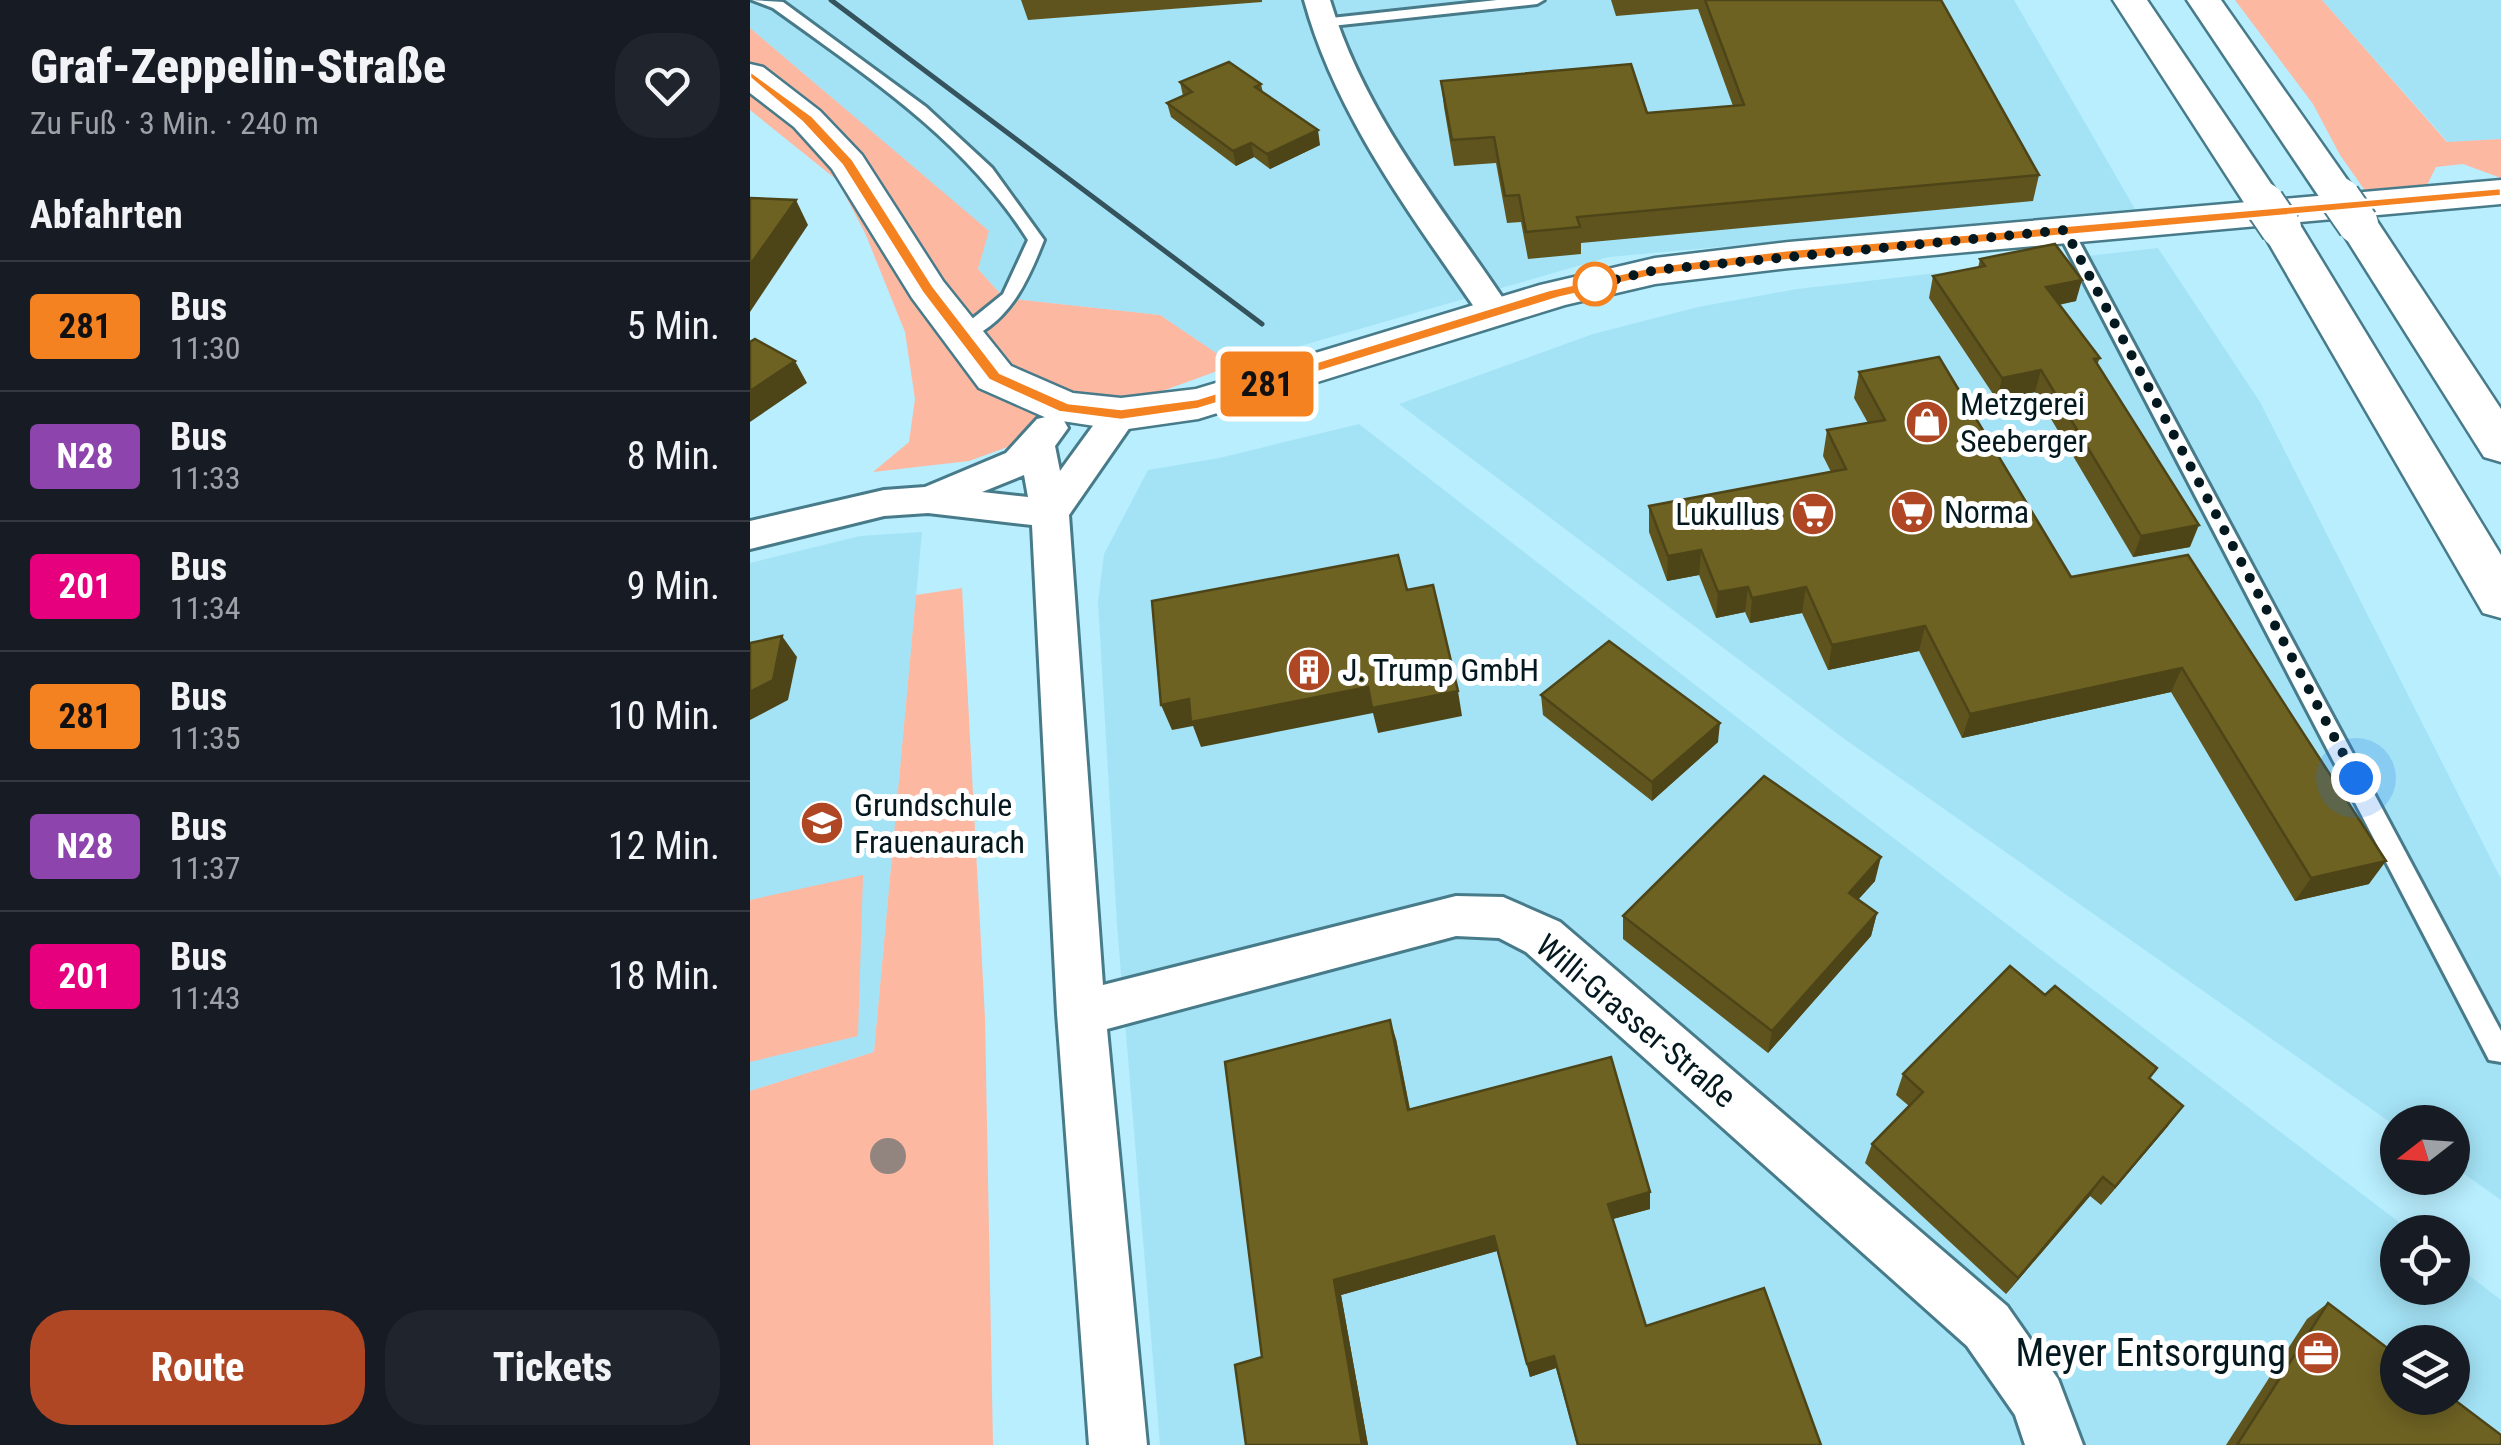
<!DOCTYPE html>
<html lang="de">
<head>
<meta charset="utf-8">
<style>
	body { margin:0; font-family:"Roboto Condensed",sans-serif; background:#20242c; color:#f1f3f6; height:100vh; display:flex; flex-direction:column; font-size:38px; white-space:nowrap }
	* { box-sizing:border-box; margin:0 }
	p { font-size:32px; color:#9ea1a6 }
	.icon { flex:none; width:55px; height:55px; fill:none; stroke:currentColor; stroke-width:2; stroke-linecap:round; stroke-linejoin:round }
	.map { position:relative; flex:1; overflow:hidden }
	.details { display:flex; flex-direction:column; background:#171b24; width:750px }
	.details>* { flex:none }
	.badge { padding:0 20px; border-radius:8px; font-size:35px; line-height:65px }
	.needle { width:65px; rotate:253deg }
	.buttons { position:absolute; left:1630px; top:1105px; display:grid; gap:20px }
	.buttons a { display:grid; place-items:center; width:90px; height:90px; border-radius:50%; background:#171b24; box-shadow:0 5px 25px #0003; font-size:50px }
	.you { position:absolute; width:50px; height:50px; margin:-25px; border:8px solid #fff; border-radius:50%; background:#1a73e8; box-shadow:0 0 0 15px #1a73e833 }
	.map>.badge { position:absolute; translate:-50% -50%; box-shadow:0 0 0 5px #fff }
	h2 { padding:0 30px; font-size:38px; line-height:90px }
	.round { display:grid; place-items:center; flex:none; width:105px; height:105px; border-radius:40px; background:#20242c }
	.overview { display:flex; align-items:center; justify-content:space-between; height:170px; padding:0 30px }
	h1 { font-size:48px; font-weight:800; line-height:75px }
	.cta { display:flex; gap:20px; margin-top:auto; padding:20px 30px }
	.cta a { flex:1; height:115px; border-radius:40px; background:#af4724; color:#fff; font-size:40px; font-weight:800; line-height:115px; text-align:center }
	.cta a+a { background:#20242c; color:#f1f3f6 }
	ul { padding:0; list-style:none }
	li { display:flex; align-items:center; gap:30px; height:130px; padding:0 30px; border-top:2px solid #363941 }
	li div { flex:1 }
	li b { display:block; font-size:38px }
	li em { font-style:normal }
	li .badge { min-width:110px; font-weight:700; text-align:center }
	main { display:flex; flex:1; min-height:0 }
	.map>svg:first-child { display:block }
</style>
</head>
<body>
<main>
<section class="details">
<div class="overview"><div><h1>Graf-Zeppelin-Straße</h1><p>Zu Fuß · 3 Min. · 240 m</p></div><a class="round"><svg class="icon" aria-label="heart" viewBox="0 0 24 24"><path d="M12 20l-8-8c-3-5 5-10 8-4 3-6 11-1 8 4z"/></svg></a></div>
<h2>Abfahrten</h2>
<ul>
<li><span class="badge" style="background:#f58220;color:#111">281</span><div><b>Bus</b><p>11:30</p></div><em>5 Min.</em></li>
<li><span class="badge" style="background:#8e44ad;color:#fff">N28</span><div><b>Bus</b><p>11:33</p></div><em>8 Min.</em></li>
<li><span class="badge" style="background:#e6007e;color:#fff">201</span><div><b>Bus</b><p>11:34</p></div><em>9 Min.</em></li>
<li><span class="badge" style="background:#f58220;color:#111">281</span><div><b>Bus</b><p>11:35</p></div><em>10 Min.</em></li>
<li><span class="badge" style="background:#8e44ad;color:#fff">N28</span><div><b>Bus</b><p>11:37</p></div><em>12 Min.</em></li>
<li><span class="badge" style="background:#e6007e;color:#fff">201</span><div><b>Bus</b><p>11:43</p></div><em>18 Min.</em></li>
</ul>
<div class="cta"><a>Route</a><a>Tickets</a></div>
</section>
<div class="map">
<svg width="1751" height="1445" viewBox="0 0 1751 1445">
	<rect width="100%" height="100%" fill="#b8eefe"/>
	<g fill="#a4e3f6" fill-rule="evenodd">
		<polygon points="0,0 1264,0 1385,209 859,257 484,365 410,315 254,298 228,269 238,231 0,28"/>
		<polygon points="1572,0 1751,0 1751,139 1698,142"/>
		<polygon points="1408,248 1510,402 1751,879 1751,1200 1703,1166 1702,1122 1648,1122 1647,1127 1093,738 649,404 843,334 948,307 1047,289"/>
		<path d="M609 424 1100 805 1662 1232H1648V1288H1702L1703 1263 1751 1300V1445H410L367 925 348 602 354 554 398 470 469 458ZM1648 1342H1702V1398H1648Z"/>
		<polygon points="172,532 124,1052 0,1091 0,563 110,536"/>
	</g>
	<g fill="#fdb8a2">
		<polygon points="1485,0 1572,0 1697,142 1751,139 1751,178 1713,164 1686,167 1677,185 1621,199 1590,155 1563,104"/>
		<polygon points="0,28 239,231 228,269 254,298 410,315 484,365 219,461 123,472 159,442 165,399 155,332 115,233 87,180 0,110"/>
		<polygon points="212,588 235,1018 243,1445 0,1445 0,1091 124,1052 166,595"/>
		<polygon points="113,875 108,1036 0,1062 0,900"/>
	</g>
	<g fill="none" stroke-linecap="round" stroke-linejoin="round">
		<g stroke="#487b8a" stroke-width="6">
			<g id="service">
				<path d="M2 0 33 2 176 107 242 168 294 240C277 283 258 326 210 342L201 336 253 294 278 240C215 140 117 76 23 8Z"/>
				<polygon points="747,0 794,0 787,4 572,27 565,23 572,19"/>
				<polygon points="1315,225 1323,230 1751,1031 1751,1062 1739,1060 1307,230"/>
			</g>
		</g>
		<g stroke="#487b8a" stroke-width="6">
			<g id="minor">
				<path d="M554 0H580C616 119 695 210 762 312L757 320 745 323 733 320C664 218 587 120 554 0Z"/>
				<path d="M371 402 384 405 389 414 319 515 353 985 706 896 753 897 810 922 1257 1306 1308 1379 1333 1445H1275L1265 1415 1217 1346 776 952 749 938 706 936 357 1029 397 1445H339L307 1013 282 525 178 513 134 516 0 549V521L134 490 175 487 256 453 287 419 300 416 313 419 318 428 305 446 310 471 358 405ZM274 475 278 497 232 492Z"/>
			</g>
		</g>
		<g stroke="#487b8a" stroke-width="5">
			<polygon id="tertiary" points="0,64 13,67 70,111 112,155 193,281 261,366 323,393 371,398 446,389 790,285 905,258 1039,242 1751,180 1751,204 1039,268 905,284 815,305 448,419 371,430 299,419 229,388 162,298 82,169 44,127 0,93"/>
		</g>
		<g stroke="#487b8a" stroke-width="5">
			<g id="motorway">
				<polygon points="1363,0 1397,0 1534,203 1528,212 1514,215 1500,212"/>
				<polygon points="1437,0 1471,0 1610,198 1604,207 1590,210 1576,207"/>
				<polygon points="1608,212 1623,215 1751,409 1751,462 1734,457 1587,224 1593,215"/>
				<polygon points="1531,216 1546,219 1552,228 1751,555 1751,618 1733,613 1510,228 1516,219"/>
			</g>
		</g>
		<use href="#service" fill="#fff" fill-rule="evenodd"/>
		<use href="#minor" fill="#fff" fill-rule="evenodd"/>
		<use href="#tertiary" fill="#fff" fill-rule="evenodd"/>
		<use href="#motorway" fill="#fff" fill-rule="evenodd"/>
		<polyline stroke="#35535c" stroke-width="5" points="81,0 512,324"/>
		<g stroke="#487b8a" stroke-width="44" stroke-linecap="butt">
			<g id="motorway-bridge">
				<polyline points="1590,198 1608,224"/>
				<polyline points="1514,203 1531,228"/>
			</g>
		</g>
		<use href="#motorway-bridge" stroke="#fff" stroke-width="40"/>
	</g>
	<circle fill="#928580" cx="138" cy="1156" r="18"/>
	<g fill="#5f541e">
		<polygon points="271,0 512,0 512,2 278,20"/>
		<polygon points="861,0 1191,0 1289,175 1283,201 831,243 831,254 778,259 771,222 757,223 746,163 704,166 694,107 691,81 897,113 983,106 948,9 866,16"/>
		<polygon points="430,82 511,84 513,93 570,145 520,169 504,157 486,166 421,117 417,103 433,96"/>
		<polygon points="1230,259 1326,301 1309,305 1350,358 1347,365 1440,547 1383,557 1285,392 1247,400 1179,298 1183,276 1228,268"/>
		<polygon points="1109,372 1321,577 1438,555 1619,884 1545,901 1421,692 1212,738 1169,651 1078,670 1052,613 1000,623 995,612 966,618 949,575 917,581 899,532 899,506 1081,472 1073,456 1077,430 1118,423 1104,398"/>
		<polygon points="791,695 968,742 902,801 793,715"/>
		<polygon points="1125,881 1108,900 1127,913 1121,936 1018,1053 873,939 873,916"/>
		<polygon points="646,1039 660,1109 900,1192 900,1209 863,1219 896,1326 1071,1445 827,1445 806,1368 780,1377 747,1251 591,1295 618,1445 512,1357"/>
		<polygon points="1153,1074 1400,1078 1418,1126 1351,1205 1340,1196 1256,1294 1115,1163 1122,1144 1159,1106 1146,1095"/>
		<polygon points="1578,1303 1751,1445 1476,1445 1557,1319"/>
	</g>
	<g fill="#4d4518">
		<polygon points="568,130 570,145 520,169 517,154"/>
		<polygon points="501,143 504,157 486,166 483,151"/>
		<polygon points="46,200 58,225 0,312 0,265"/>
		<polygon points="1332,280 1326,301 1290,308 1296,287"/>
		<polygon points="45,361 57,383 0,422 0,391"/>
		<polygon points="1291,370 1285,392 1247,400 1252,378"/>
		<polygon points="1449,525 1440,547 1383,557 1391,536"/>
		<polygon points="951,550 949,575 917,581 918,556"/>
		<polygon points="998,587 995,612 966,618 968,592"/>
		<polygon points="1056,587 1052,613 1000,623 1002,598"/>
		<polygon points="1175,626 1169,651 1078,670 1082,645"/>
		<polygon points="32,636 47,657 38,700 0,720 0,692"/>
		<polygon points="1432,668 1421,692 1212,738 1220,714"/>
		<polygon points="618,687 708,691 712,716 628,733 623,713 451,747 443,726 422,730 411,705 439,699"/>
		<polygon points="970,723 968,742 902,801 902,782"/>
		<polygon points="1131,857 1125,881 1093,916 1099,893"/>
		<polygon points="1636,861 1619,884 1545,901 1561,878"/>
		<polygon points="1127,913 1121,936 1018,1053 1022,1031"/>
		<polygon points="640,1020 646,1039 663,1127 658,1110"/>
		<polygon points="1433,1106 1418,1126 1351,1205 1365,1187"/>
		<polygon points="1353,1177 1340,1196 1256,1294 1268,1278"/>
		<polygon points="900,1192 900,1209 859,1220 858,1204"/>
		<polygon points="744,1236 747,1251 591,1295 618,1445 612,1445 584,1280"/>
		<polygon points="804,1356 806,1368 780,1377 777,1364"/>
	</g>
	<g fill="#6e6223" stroke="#4d4518" stroke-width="2.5">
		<polygon points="955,0 1191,0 1289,175 827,217 830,227 776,232 769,195 755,196 744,137 702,140 691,81 881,64 897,113 994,105"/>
		<polygon points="479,62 511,84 505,87 568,130 517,154 501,143 483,151 417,103 442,92 430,82"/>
		<polygon points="0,198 46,200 0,265"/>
		<polygon points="1305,244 1332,280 1296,287 1350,358 1344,359 1449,525 1391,536 1291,370 1252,378 1183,276 1235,266 1230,259"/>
		<polygon points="5,339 45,361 0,391 0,342"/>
		<polygon points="1189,357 1321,577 1438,555 1636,861 1561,878 1432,668 1220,714 1175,626 1082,645 1056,587 1002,598 998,587 968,592 951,550 918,556 899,506 1096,469 1077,430 1135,420 1109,372"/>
		<polygon points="648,555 657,590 683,585 708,691 622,708 618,687 441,722 439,699 411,705 402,601"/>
		<polygon points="32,636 23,680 0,692 0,643"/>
		<polygon points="859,641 970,723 902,782 791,695"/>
		<polygon points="1014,776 1131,857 1099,893 1127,913 1022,1031 873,916"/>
		<polygon points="1260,966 1295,995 1305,986 1407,1068 1399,1078 1433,1106 1365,1187 1353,1177 1268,1278 1122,1144 1173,1092 1153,1074"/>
		<polygon points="640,1020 658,1110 861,1057 900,1192 858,1204 896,1326 1014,1288 1071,1445 828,1445 804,1356 777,1364 744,1236 584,1280 612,1445 496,1445 485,1365 512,1357 475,1062"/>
		<polygon points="1578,1303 1648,1356 1648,1398 1702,1398 1751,1435 1751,1445 1487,1445"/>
	</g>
	<polygon fill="#f58220" stroke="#fff" stroke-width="2.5" points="0,71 62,116 103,160 183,286 250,373 318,403 371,409 447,399 799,290 906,266 1039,250 1751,188 1751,196 1039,260 906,275 808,298 448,409 371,420 309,412 239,380 172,292 92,165 52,122 0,78"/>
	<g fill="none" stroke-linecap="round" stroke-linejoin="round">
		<polyline stroke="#04191f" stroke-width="10" stroke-dasharray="0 18" points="845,284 838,286 906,270 1315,230 1606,778"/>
	</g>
	<defs>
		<g id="shop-disc" transform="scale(2.25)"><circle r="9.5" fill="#af4724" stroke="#fff"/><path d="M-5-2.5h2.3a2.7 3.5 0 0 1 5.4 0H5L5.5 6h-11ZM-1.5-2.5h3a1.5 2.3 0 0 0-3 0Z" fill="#fff"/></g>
		<g id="supermarket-disc" transform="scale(2.25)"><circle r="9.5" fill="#af4724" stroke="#fff"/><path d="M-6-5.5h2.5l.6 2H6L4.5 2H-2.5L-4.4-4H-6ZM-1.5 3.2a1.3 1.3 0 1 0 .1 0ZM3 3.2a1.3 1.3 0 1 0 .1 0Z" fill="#fff"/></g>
		<g id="building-disc" transform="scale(2.25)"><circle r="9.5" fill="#af4724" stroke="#fff"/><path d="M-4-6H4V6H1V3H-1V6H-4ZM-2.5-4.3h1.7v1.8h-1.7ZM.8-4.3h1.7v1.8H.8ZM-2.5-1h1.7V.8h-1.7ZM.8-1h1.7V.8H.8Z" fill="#fff"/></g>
		<g id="school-disc" transform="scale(2.25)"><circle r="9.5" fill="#af4724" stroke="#fff"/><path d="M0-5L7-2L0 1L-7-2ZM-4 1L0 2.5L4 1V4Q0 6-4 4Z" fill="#fff"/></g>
		<g id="office-disc" transform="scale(2.25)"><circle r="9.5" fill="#af4724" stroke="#fff"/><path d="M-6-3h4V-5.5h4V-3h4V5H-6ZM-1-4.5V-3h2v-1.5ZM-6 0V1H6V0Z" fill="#fff"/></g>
	</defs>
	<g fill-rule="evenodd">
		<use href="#shop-disc" x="1177" y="422"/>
		<use href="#supermarket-disc" x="1162" y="512"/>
		<use href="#supermarket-disc" x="1063" y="514"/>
		<use href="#building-disc" x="559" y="670"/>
		<use href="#school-disc" x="72" y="823"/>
		<use href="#office-disc" x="1568" y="1353"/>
	</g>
	<circle fill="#fff" stroke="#f58220" stroke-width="5" cx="845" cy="284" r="20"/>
	<g text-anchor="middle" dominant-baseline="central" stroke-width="10" stroke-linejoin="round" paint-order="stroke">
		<g font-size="32" fill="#04191f" stroke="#fff" text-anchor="start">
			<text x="1210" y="404">Metzgerei<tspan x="1210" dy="37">Seeberger</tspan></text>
			<text x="1194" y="512">Norma</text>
			<text x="1030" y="514" text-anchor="end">Lukullus</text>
			<text x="592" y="670">J. Trump GmbH</text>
			<text x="104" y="805">Grundschule<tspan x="104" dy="37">Frauenaurach</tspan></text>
		</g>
		<g font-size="32" fill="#04191f" stroke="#fff">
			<text transform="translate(886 1021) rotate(40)">Willi-Grasser-Straße</text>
		</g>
		<g font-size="38" fill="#04191f" stroke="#fff" text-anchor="end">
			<text x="1536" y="1353">Meyer Entsorgung</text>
		</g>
	</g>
</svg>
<div class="buttons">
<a><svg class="needle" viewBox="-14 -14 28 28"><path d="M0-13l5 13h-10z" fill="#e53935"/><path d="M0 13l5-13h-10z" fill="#9ea1a6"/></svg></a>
<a><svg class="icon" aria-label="locate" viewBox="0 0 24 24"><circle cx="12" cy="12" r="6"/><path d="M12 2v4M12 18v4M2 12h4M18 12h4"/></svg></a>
<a><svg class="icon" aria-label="layers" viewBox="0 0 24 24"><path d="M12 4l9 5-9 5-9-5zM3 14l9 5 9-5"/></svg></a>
</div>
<div class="you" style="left:1606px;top:778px"></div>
<b class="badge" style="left:517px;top:384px;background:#f58220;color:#111">281</b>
</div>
</main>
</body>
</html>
